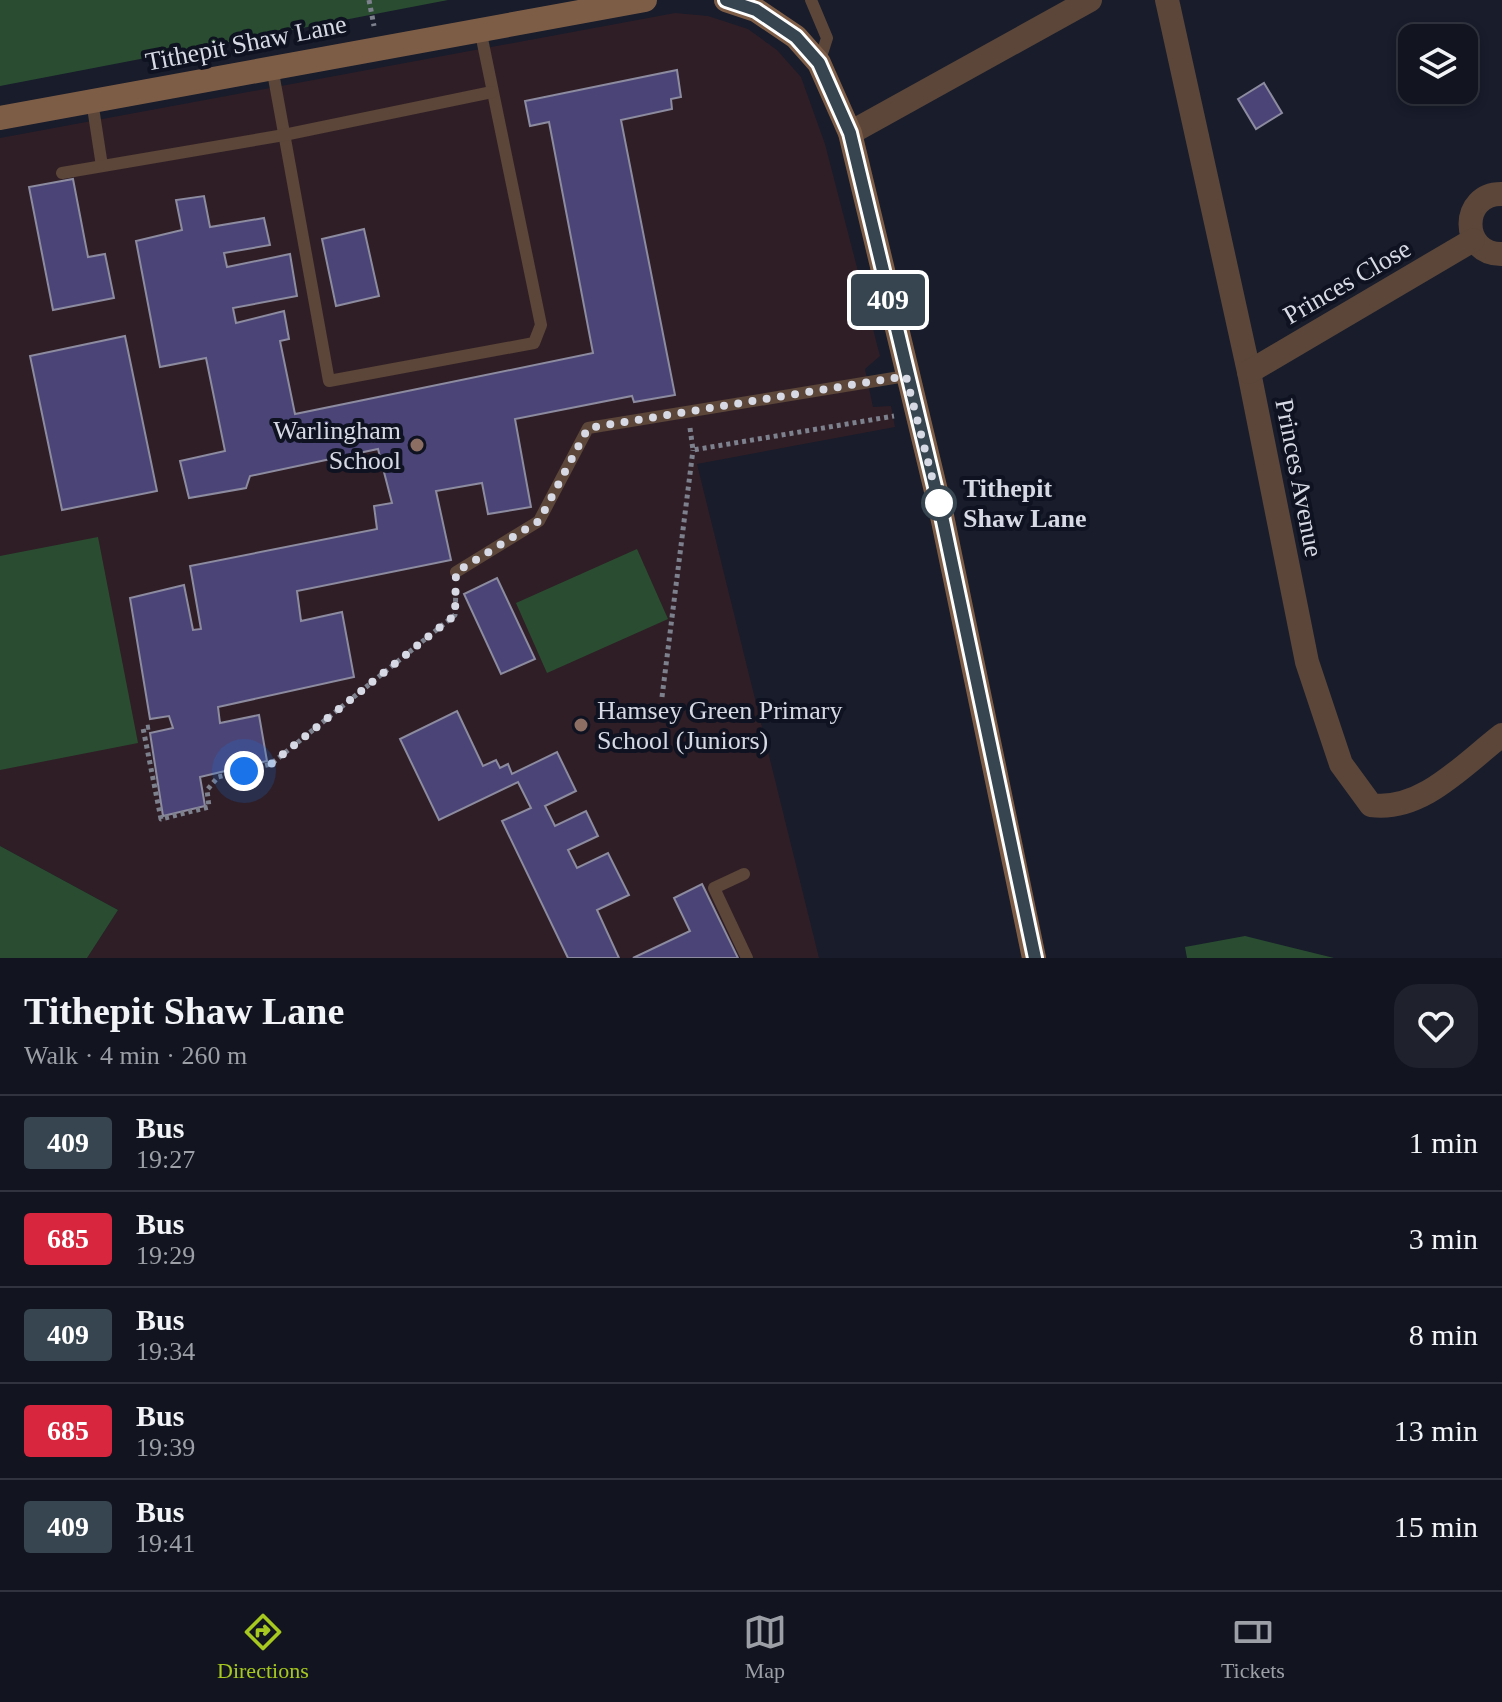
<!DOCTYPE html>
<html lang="en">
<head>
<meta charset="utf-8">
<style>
	body { margin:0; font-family:Georgia,serif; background:#1f222d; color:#f1f3f6; height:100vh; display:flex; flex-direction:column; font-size:30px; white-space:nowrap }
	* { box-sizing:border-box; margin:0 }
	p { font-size:26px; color:#9c9fa5 }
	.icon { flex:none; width:44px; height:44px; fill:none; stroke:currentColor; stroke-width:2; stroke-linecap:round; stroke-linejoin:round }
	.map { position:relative; height:958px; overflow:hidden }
	.details { display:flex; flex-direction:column; background:#121520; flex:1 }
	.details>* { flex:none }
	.badge { padding:0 16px; border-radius:6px; font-size:28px; line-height:52px }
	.fabs { position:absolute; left:1398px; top:24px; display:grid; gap:16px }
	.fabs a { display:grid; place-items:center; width:80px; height:80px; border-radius:16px; background:#121520; box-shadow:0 4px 12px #0003,0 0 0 2px #31343e; font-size:40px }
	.you { position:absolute; width:40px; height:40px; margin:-20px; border:6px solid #fff; border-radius:50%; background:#1a73e8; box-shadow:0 0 0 12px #1a73e833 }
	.map>.badge { position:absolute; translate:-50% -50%; box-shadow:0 0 0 4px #fff }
	.round { display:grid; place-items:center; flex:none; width:84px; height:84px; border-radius:24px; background:#1f222d }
	.overview { display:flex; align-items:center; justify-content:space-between; height:136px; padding:0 24px }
	h1 { font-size:38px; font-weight:800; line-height:60px }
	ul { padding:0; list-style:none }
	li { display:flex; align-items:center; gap:24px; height:96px; padding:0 24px; border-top:2px solid #31343e }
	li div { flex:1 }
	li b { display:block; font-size:30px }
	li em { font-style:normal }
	li .badge { min-width:88px; font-weight:700; text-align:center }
	.menu { display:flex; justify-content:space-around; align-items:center; height:112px; border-top:2px solid #31343e; background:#121520; font-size:22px; color:#9c9fa5 }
	.menu a { display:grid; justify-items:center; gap:4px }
	.menu .selected { color:#a7c81f }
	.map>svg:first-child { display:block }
</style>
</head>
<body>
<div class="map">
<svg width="1502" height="958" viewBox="0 0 1502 958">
	<rect width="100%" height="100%" fill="#181c2b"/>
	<polygon fill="#2f1e26" points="675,13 708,16 748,29 777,50 801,77 825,144 880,356 865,369 873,407 891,406 895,427 697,464 819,958 87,958 118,910 0,846 0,138"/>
	<g fill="#2a4d31">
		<polygon points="0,0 448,0 0,86"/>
		<polygon points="98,537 138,743 0,770 0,556"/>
		<polygon points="637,549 668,619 547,673 516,603"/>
		<polygon points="0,846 118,910 87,958 0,958"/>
		<polygon points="1245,936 1334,958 1187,958 1185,947"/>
	</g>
	<g fill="#4b4577" stroke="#8c8b9f" stroke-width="2">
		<polygon points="677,70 681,97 671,99 672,109 621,120 675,395 634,402 632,396 515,419 531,507 488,514 482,483 436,491 451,560 297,591 301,621 342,612 354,677 218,707 220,723 259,715 267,761 200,777 205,806 163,816 150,733 173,728 169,716 150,719 130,598 184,585 193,630 201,629 190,566 377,529 374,506 392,503 378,449 250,476 246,488 189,498 180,461 225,451 206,358 160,367 136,241 182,230 176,200 204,196 210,227 264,218 270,245 224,253 227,267 290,254 297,296 233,308 236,323 284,311 289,339 280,341 295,414 593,353 549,122 530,126 525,101"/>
		<polygon points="1264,83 1282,113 1256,129 1238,99"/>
		<polygon points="73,179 88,257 105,254 114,298 53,310 29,187"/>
		<polygon points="364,229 379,296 336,306 322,239"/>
		<polygon points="125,336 157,491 62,510 30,356"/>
		<polygon points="497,578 535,659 501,674 464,594"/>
		<polygon points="457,711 483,766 496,760 500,768 508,764 512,774 557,752 576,791 545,806 555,826 586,811 598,836 568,850 577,868 608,853 629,895 597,910 619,958 568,958 502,821 531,808 518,782 439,820 400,739"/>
		<polygon points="702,884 738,958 633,958 690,931 674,898"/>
	</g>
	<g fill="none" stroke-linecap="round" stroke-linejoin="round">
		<g stroke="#7d808d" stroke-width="5" stroke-dasharray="4 4" stroke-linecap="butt">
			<polyline points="369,0 374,26"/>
			<polyline points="690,428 693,450 894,416"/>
			<polyline points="662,697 693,450"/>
			<polyline points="150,727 143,728 161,819 209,807 207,790 218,777 271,764 455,615 456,587"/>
		</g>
		<g stroke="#5b4639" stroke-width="12">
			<polyline points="811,0 827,38 819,63"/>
			<polyline points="272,67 329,381 534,343 541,325 480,29"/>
			<polyline points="92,101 102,166"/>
			<polyline points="62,173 284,135 492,92"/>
			<polyline points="456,572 539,521 588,428 906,376"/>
			<polyline points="744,874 714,888 747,958"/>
		</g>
		<g stroke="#5b4639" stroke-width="24">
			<path d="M1167 0 1249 372 1307 662 1341 764 1371 805C1422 812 1464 764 1502 735"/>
			<polyline points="850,133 1090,0"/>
			<path d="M1502 194C1460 193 1460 255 1502 254"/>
			<polyline points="1249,372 1473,240"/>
		</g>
		<g stroke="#7e5d47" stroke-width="24">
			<polyline points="726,0 756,10 796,37 819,63 850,133 942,516 1034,958"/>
			<polyline points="0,118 645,0"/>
		</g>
	</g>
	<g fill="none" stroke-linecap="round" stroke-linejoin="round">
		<g stroke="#fff" stroke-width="18">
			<polyline id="line" points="726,0 756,10 796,37 819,63 850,133 942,516 1035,958"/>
		</g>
		<use href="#line" stroke="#36454f" stroke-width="12"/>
		<polyline stroke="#d7dae4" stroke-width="8" stroke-dasharray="0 14.4" points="244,771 271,764 455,615 456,572 539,521 588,428 906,376 942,516 939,503"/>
	</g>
	<g fill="#8d6e63" stroke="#0f1321" stroke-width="3">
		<circle cx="417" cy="445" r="8"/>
		<circle cx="581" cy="725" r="8"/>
	</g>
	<circle fill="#fff" stroke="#36454f" stroke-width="4" cx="939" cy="503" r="16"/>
	<g text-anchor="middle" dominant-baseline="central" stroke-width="8" stroke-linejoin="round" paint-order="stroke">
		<g font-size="26" fill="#d7dae4" stroke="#0f1321">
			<text transform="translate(246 43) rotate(-11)">Tithepit Shaw Lane</text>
			<text transform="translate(1347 282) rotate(-30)">Princes Close</text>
			<text transform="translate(1299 478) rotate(79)">Princes Avenue</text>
		</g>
		<g font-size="26" fill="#d7dae4" stroke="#0f1321" text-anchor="end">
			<text x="401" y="430">Warlingham<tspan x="401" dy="30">School</tspan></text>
			<text x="597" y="710" text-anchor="start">Hamsey Green Primary<tspan x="597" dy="30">School (Juniors)</tspan></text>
		</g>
		<g font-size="26" font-weight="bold" fill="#d7dae4" stroke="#0f1321" text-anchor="start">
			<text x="963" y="488">Tithepit<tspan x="963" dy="30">Shaw Lane</tspan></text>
		</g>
	</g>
</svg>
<div class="fabs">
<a><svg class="icon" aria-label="layers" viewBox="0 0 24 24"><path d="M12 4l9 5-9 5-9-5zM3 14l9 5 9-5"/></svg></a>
</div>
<div class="you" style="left:244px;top:771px"></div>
<b class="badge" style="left:888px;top:300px;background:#36454f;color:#fff">409</b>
</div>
<section class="details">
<div class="overview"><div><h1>Tithepit Shaw Lane</h1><p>Walk · 4 min · 260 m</p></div><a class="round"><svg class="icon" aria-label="heart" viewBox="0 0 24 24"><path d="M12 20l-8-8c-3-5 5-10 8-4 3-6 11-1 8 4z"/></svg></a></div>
<ul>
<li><span class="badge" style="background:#36454f;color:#fff">409</span><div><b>Bus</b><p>19:27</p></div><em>1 min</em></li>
<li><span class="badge" style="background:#d7263d;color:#fff">685</span><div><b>Bus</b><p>19:29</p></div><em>3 min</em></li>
<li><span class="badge" style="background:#36454f;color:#fff">409</span><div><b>Bus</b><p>19:34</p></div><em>8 min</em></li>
<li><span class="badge" style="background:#d7263d;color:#fff">685</span><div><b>Bus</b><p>19:39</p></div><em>13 min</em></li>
<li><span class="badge" style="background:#36454f;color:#fff">409</span><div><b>Bus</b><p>19:41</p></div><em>15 min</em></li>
</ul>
</section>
<nav class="menu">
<a class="selected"><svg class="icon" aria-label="directions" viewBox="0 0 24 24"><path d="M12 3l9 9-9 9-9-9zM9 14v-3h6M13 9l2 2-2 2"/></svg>Directions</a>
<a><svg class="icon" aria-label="map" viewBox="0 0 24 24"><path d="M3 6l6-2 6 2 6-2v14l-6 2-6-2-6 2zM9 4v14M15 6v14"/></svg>Map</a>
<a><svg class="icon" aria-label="tickets" viewBox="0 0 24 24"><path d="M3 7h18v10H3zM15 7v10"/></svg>Tickets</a>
</nav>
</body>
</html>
